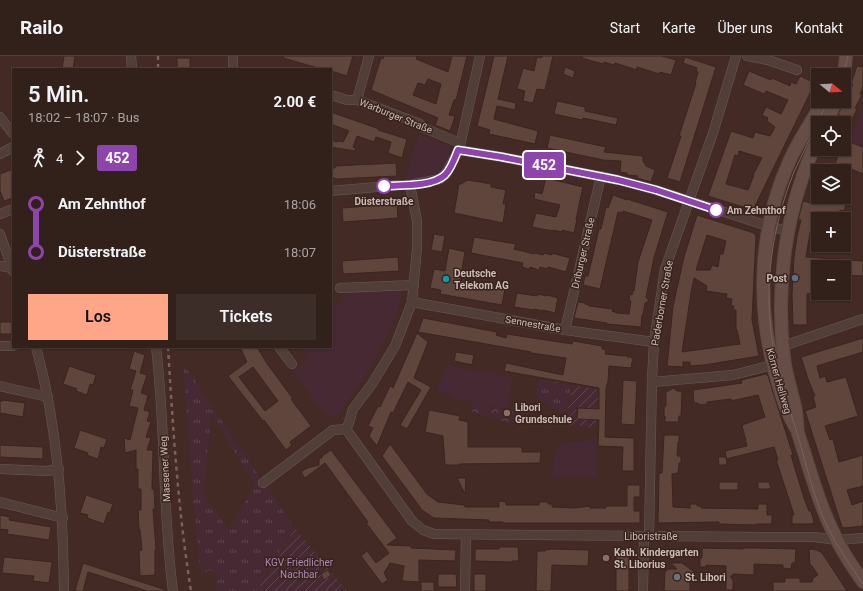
<!DOCTYPE html>
<html lang="de">
<head>
<meta charset="utf-8">
<style>
	body { margin:0; font-family:Roboto,sans-serif; background:#3d2d28; color:#f1f3f6; height:100vh; display:flex; flex-direction:column; font-size:15px; white-space:nowrap }
	* { box-sizing:border-box; margin:0 }
	p { font-size:13px; color:#a8a3a3 }
	.icon { flex:none; width:22px; height:22px; fill:none; stroke:currentColor; stroke-width:2; stroke-linecap:round; stroke-linejoin:round }
	.map { position:relative; flex:1; overflow:hidden }
	.sheet { position:absolute; left:12px; top:12px; width:320px; height:280px; display:flex; flex-direction:column; background:#32201b; border-radius:0px; box-shadow:0 1px 3px #0004,0 0 0 1px #4d3e3a }
	.sheet>* { flex:none }
	.badge { padding:0 8px; border-radius:3px; font-size:14px; line-height:26px }
	.needle { width:26px; rotate:108deg }
	.fabs { position:absolute; left:811px; top:12px; display:grid; gap:8px }
	.fabs a { display:grid; place-items:center; width:40px; height:40px; border-radius:0px; background:#32201b; box-shadow:0 1px 3px #0004,0 0 0 1px #4d3e3a; font-size:20px }
	.map>.badge { position:absolute; translate:-50% -50%; box-shadow:0 0 0 2px #fff }
	.legs { display:flex; align-items:center; gap:6px; height:44px; padding:0 16px; font-size:13px }
	.legs p { margin-inline-start:auto }
	.summary { display:flex; align-items:center; justify-content:space-between; height:68px; padding:0 16px }
	h1 { font-size:22px; font-weight:600; line-height:30px }
	.action { display:flex; gap:8px; margin-top:auto; padding:8px 16px }
	.action a { flex:1; height:46px; border-radius:0px; background:#ffa588; color:#111; font-size:16px; font-weight:600; line-height:46px; text-align:center }
	.action a+a { background:#3d2d28; color:#f1f3f6 }
	ul { padding:0 16px; list-style:none }
	li { display:flex; align-items:center; gap:14px; height:48px; font-size:15px }
	li i { display:grid; place-items:center; width:6px; height:100%; margin:0 5px; background:currentColor }
	li i::after { content:''; width:10px; height:10px; margin:-5px; border:3px solid; border-radius:50%; background:#32201b }
	li p { margin-inline-start:auto }
	li:first-child i { background:linear-gradient(#0000 50%,currentColor 0) }
	li:last-child i { background:linear-gradient(currentColor 50%,#0000 0) }
	header { display:flex; align-items:center; gap:24px; box-sizing:border-box; height:56px; padding:0 20px; background:#32201b; border-bottom:1px solid #4d3e3a }
	header strong { font-size:19px }
	nav { display:flex; gap:22px; margin-inline-start:auto; font-size:14px }
	.map>svg:first-child { display:block }
</style>
</head>
<body>
<header>
<strong>Railo</strong>
<nav><a>Start</a><a>Karte</a><a>Über uns</a><a>Kontakt</a></nav>
</header>
<div class="map">
<svg width="863" height="535" viewBox="0 0 863 535">
	<defs>
		<pattern id="grass-tufts" width="24" height="20" patternUnits="userSpaceOnUse"><rect width="24" height="20" fill="#472933"/><path d="M3 7l-1-3M5 7V3M7 7l1-3M15 17l-1-3M17 17v-4M19 17l1-3" fill="none" stroke="#60464e"/></pattern>
		<pattern id="forest-crowns" width="20" height="18" patternUnits="userSpaceOnUse"><rect width="20" height="18" fill="#472933"/><path d="M2 6a3 3 0 1 1 6 0M12 15a3 3 0 1 1 6 0" fill="none" stroke="#60464e"/></pattern>
		<pattern id="garden-furrows" width="10" height="10" patternUnits="userSpaceOnUse"><rect width="10" height="10" fill="#472933"/><path d="M-1 1l2-2M0 10L10 0M9 11l2-2" fill="none" stroke="#60464e"/></pattern>
	</defs>
	<rect width="100%" height="100%" fill="#432a24"/>
	<g fill="url(#grass-tufts)" fill-rule="evenodd">
		<path d="M183 307 294 471 256 535H215L216 517 209 514 201 521 194 452ZM211 358 255 429 228 474 204 438Z"/>
		<polygon points="538,323 571,329 567,354 562,358 559,357 559,354 550,351 540,345 536,344"/>
	</g>
	<polygon fill="url(#forest-crowns)" points="473,347 519,357 521,363 511,368 471,355"/>
	<g fill="#472933">
		<polygon points="863,54 863,91 849,86"/>
		<polygon points="419,78 452,91 445,112 436,120 404,126"/>
		<polygon points="401,233 403,234 396,260 384,285 362,326 341,354 328,364 293,315 308,303 303,295 293,291 331,291 331,248 341,247 345,237"/>
		<polygon points="448,309 513,321 507,353 455,343 436,334"/>
		<polygon points="596,380 596,421 552,421 555,397 562,388 570,386 584,386"/>
	</g>
	<g fill="url(#garden-furrows)" fill-rule="evenodd">
		<path d="M573 329 598 334 597 371 565 369ZM576 351H582L591 363H578V358H576Z"/>
		<polygon points="295,472 347,535 257,535"/>
	</g>
	<g fill="#60453d" stroke="#3a251f" fill-rule="evenodd">
		<polygon points="64,0 75,0 73,13 62,13"/>
		<polygon points="283,0 353,0 347,20 331,15 331,13 318,12 283,2"/>
		<path d="M384 0H417L416 3 448 16 452 0H467L456 44H454L449 59 455 60 450 75 435 69 438 62 371 34 381 2 383 3ZM428 23 441 28 436 48 413 39 418 27 425 29Z"/>
		<polygon points="494,0 508,0 498,43 516,47 515,54 497,50 494,63 538,75 535,88 489,78 490,74 477,70"/>
		<polygon points="542,0 553,0 545,34 537,33 533,47 523,45 525,35 517,33 523,12 534,15 537,1 541,2"/>
		<polygon points="582,0 662,0 676,4 671,19 660,16 659,18 637,11 637,14 615,7 614,9 604,6 603,8 582,2"/>
		<polygon points="685,1 716,11 680,126 667,122 681,80 679,80 696,27 695,27 698,16 696,15 697,12 683,7"/>
		<rect x="177" y="2" width="13" height="11"/>
		<polygon points="857,10 863,11 863,30 860,38 862,39 855,52 857,53 851,65 838,58 853,28 851,28"/>
		<polygon points="565,11 575,15 573,22 563,18"/>
		<path d="M749 15 771 24 772 22 790 30 791 26 796 28 800 20 815 27 753 154 708 140 731 75 753 82 755 76 770 80 775 71 767 65 768 62 762 59 766 51 781 58 788 44 766 35 764 38 743 29ZM739 95 762 102 753 119H754L748 134 726 128 735 99 738 100Z"/>
		<polygon points="557,45 585,51 585,55 618,62 616,69 583,62 582,64 554,58"/>
		<polygon points="331,56 379,73 378,74 407,83 402,102 388,97 391,86 376,81 374,86 357,80 353,91 356,92 355,95 331,91 331,84 336,86 339,85 343,86 349,75 331,68"/>
		<polygon points="550,79 606,91 604,96 643,100 643,105 646,110 655,114 651,126 637,122 638,120 627,119 627,117 620,116 621,105 603,104 547,92"/>
		<polygon points="849,86 863,91 863,118 851,113 846,128 851,130 844,155 840,154 838,163 818,163 818,173 811,171 806,201 863,205 863,220 844,219 844,211 818,211 818,219 813,220 813,237 807,238 807,269 793,269 792,239 794,201 797,180 801,164 798,164 803,145 819,149 821,141 844,141 844,115 833,115 840,93 847,93"/>
		<polygon points="396,107 397,120 336,123 335,122 331,122 331,112 335,112 335,110"/>
		<polygon points="13,113 13,142 4,145 0,135 0,118"/>
		<polygon points="546,122 583,131 576,163 577,163 574,177 562,174 562,176 553,174 553,175 532,171 536,157 556,161 560,149 534,143 535,136 542,138"/>
		<polygon points="468,124 491,128 491,131 506,134 503,148 506,148 503,167 454,157 459,128 461,128"/>
		<polygon points="613,139 627,144 627,143 668,156 654,202 646,241 649,245 645,247 643,259 642,259 641,271 607,268 607,267 574,262 578,246 585,247 585,248 589,249 589,250 613,253 612,255 617,257 629,258 631,245 629,245 630,238 632,239 633,235 634,235 638,206 652,164 623,155 623,157 618,156 600,233 583,229 585,220 588,220 599,173 601,173 606,151 608,152"/>
		<polygon points="397,148 398,162 343,166 342,152"/>
		<path d="M697 159 754 177 756 180 752 264 759 300 704 309 690 310V306H683V311L667 310 673 250 684 201ZM707 179 726 185 723 198H720L718 211 712 209 710 214H696ZM694 222 707 230 706 235 727 238 726 242 732 243 731 250H734L733 254H736V272L737 274 740 288 682 296 691 237Z"/>
		<polygon points="434,178 445,180 442,196 431,194"/>
		<polygon points="474,181 516,188 514,193 534,198 535,197 543,199 544,197 552,199 552,197 570,202 566,216 548,211 547,213 540,211 539,214 530,211 529,213 522,211 523,207 471,197"/>
		<polygon points="449,192 465,196 460,224 505,233 502,249 440,238 441,234 430,232 434,213 445,215"/>
		<polygon points="398,201 399,215 343,218 342,205"/>
		<polygon points="517,237 537,240 538,238 546,240 547,239 558,242 555,257 543,254 543,255 534,253 534,254 514,251"/>
		<polygon points="423,262 497,276 496,279 506,282 507,278 572,288 573,285 602,290 602,293 606,294 605,298 624,300 626,299 627,301 631,301 633,304 632,306 631,312 609,310 608,325 606,332 605,381 634,382 634,415 622,415 623,391 598,390 599,364 577,363 578,352 599,353 599,332 504,315 506,307 563,319 566,302 531,297 531,296 418,276"/>
		<rect x="0" y="266" width="13" height="12"/>
		<polygon points="417,277 428,286 414,322 431,331 407,373 400,369 421,334 408,326 393,357 391,356 377,390 369,380 373,372 368,370 378,350 380,351 390,330 393,332"/>
		<polygon points="863,282 863,296 817,310 820,322 825,320 827,326 846,321 858,360 825,370 830,384 833,383 839,406 863,399 863,430 847,434 852,449 863,445 863,470 844,472 842,471 805,355 816,351 813,341 815,340 808,323 801,301"/>
		<path d="M240 291H257L266 306 293 343H291L311 370 290 386 292 389 286 394 264 364 263 365 228 320 247 306ZM253 311 278 345 265 355 239 321Z"/>
		<polygon points="134,295 145,299 140,317 147,319 141,337 148,339 144,354 150,356 147,365 151,366 146,381 151,382 147,394 153,394 152,433 154,433 155,453 153,453 156,494 155,494 155,519 140,520 139,495 142,494 140,474 139,474 138,454 141,454 141,433 138,433 138,413 136,413 136,394 125,397 124,382 130,384 138,352 129,350 133,334 130,334 136,315 129,313"/>
		<polygon points="456,296 474,299 472,309 454,305"/>
		<polygon points="69,310 96,319 93,329 90,328 87,339 76,335 77,333 63,328"/>
		<polygon points="766,318 768,320 793,399 791,399 804,442 809,455 811,455 814,466 812,468 792,468 792,459 794,459 776,404 778,404 774,391 726,403 726,401 727,409 719,409 718,401 726,401 725,395 747,390 742,369 765,361 758,339 731,345 731,343 707,346 707,348 699,349 698,347 694,347 693,334 742,327 741,324"/>
		<polygon points="623,324 637,325 635,369 621,368"/>
		<polygon points="673,332 677,335 682,335 681,360 679,360 678,366 665,366 665,360 664,360 664,350 666,350 666,335 669,335"/>
		<polygon points="3,344 25,347 23,361 0,357 0,345 3,345"/>
		<polygon points="429,354 460,360 459,364 468,366 468,391 522,391 522,396 541,396 540,407 459,408 459,409 445,409 443,380 425,376"/>
		<polygon points="80,374 107,383 104,392 101,391 98,403 87,399 88,397 74,392"/>
		<polygon points="664,379 679,379 679,386 678,386 677,400 681,400 681,407 679,407 678,417 672,418 673,451 690,452 690,448 697,448 697,450 701,450 701,452 758,453 758,448 767,448 767,459 772,459 772,468 756,468 756,469 719,468 719,466 658,467 659,417 662,417"/>
		<polygon points="390,388 427,438 438,446 464,449 465,451 499,451 499,445 506,446 506,449 539,449 539,446 548,446 548,448 552,448 552,451 574,452 590,450 590,452 606,452 606,450 627,450 627,429 640,429 640,441 634,441 634,455 640,455 640,467 503,467 503,466 489,466 489,464 434,462 422,454 382,400"/>
		<polygon points="0,389 43,391 43,403 0,401"/>
		<polygon points="331,394 397,482 387,489 411,490 411,492 456,494 455,505 419,504 419,526 402,525 404,510 390,507 384,517 388,524 382,528 361,500 367,495 376,507 389,497 366,467 368,466 325,407 305,422 301,416 307,412 319,409 319,402 322,402 322,400"/>
		<polygon points="457,422 466,422 465,438"/>
		<rect x="719" y="426" width="19" height="8"/>
		<polygon points="758,426 769,426 771,433 758,433"/>
		<polygon points="86,439 113,448 110,457 108,456 104,468 87,462 88,459 80,457"/>
		<polygon points="0,459 10,461 9,464 51,471 49,484 7,478 8,474 0,473"/>
		<polygon points="499,491 518,491 519,505 512,505 512,506 475,505 475,493 499,493"/>
		<polygon points="702,492 743,493 743,492 757,492 796,493 795,507 792,507 791,513 783,512 783,509 754,508 754,519 733,518 733,520 730,520 733,524 733,534 726,534 726,510 706,509 706,511 700,511 700,502 702,502"/>
		<polygon points="551,493 589,494 588,510 552,509 551,535 536,535 537,495 545,495 545,494"/>
		<rect x="616" y="493" width="13" height="42"/>
		<polygon points="809,493 817,494 822,497 847,535 773,535 773,526 785,526 785,522 800,522 800,526 812,526 813,522 818,519 812,510 810,509"/>
		<polygon points="4,501 52,506 49,527 33,525 34,520 2,517"/>
		<polygon points="83,507 166,534 166,535 147,535 88,516 83,535 75,535"/>
		<polygon points="671,507 682,507 697,518 690,519 690,535 664,535 665,515 667,515 667,513 677,513"/>
		<polygon points="328,514 331,519 324,524 321,518"/>
		<polygon points="438,518 456,518 457,531 438,531"/>
		<rect x="474" y="518" width="12" height="17"/>
		<rect x="421" y="526" width="13" height="9"/>
	</g>
	<g fill="none" stroke-linecap="round" stroke-linejoin="round">
		<g stroke="#6d5953" stroke-width="10">
			<g id="street">
				<polyline points="131,0 132,13"/>
				<polyline points="233,0 233,13"/>
				<polyline points="747,0 768,4 797,14"/>
				<polyline points="331,39 347,44 357,44 420,68 424,72 460,87"/>
				<polyline points="357,44 369,0"/>
				<polyline points="0,61 13,78"/>
				<polyline points="459,94 502,101 618,124 656,134 768,170 788,175"/>
				<polyline points="0,98 13,91"/>
				<polyline points="331,135 399,129 410,129 440,123 446,117 459,94 480,0"/>
				<polyline points="0,158 13,153"/>
				<polyline points="0,178 13,215"/>
				<polyline points="0,210 12,212"/>
				<polyline points="340,232 414,229"/>
				<polyline points="412,246 565,274 654,286"/>
				<polyline points="565,274 601,120"/>
				<polyline points="0,290 13,290"/>
				<polyline points="783,290 863,263"/>
				<path d="M36 291C58 371 63 453 64 535"/>
				<path d="M156 291C166 372 162 454 173 535"/>
				<polyline points="279,291 292,308"/>
				<polyline points="652,326 733,319 772,309"/>
				<polyline points="0,330 48,341"/>
				<polyline points="346,373 412,465 423,474 434,478 766,481 814,481 837,484 863,482"/>
				<polyline points="346,373 349,367 353,353 372,328 395,290 412,246 417,192 417,165 410,129"/>
				<polyline points="0,413 47,415 59,413"/>
				<polyline points="263,427 333,374 346,373"/>
				<polyline points="0,446 63,462"/>
				<polyline points="649,480 652,323 654,286 665,213 713,77 736,0"/>
				<polyline points="465,535 466,478"/>
				<polyline points="643,535 644,480"/>
			</g>
		</g>
		<g stroke="#5c4842" stroke-width="14">
			<g id="secondary">
				<polyline points="844,19 846,0"/>
				<polyline points="826,67 836,45"/>
				<path d="M818 83C786 150 775 229 784 302 786 321 793 338 796 356 797 363 797 370 798 377 801 387 805 398 808 409 816 434 824 459 836 482 843 498 854 512 863 526"/>
				<path d="M796 372C787 358 783 343 778 327 756 255 758 175 789 106 798 85 812 66 823 45"/>
			</g>
		</g>
		<use href="#street" stroke="#523e38" stroke-width="9"/>
		<use href="#secondary" stroke="#664e46" stroke-width="12"/>
		<g stroke="#7a615a" stroke-width="1">
			<polyline points="843,19 848,0"/>
			<path d="M828 45C817 68 805 92 794 116 772 170 763 232 773 290 778 321 789 351 798 380 807 411 814 443 828 472 838 492 851 510 863 528"/>
		</g>
		<g stroke="#7a615a" stroke-width="2.5" stroke-dasharray="4 4" stroke-linecap="butt">
			<polyline points="158,0 158,13"/>
			<path d="M168 291C173 373 178 454 191 535"/>
		</g>
	</g>
	<g fill="none" stroke-linecap="round" stroke-linejoin="round">
		<g stroke="#fff" stroke-width="9">
			<path id="line-1" d="M384 130C401 129 432 131 445 119 451 113 455 102 458 94L502 101 618 124 656 134 716 154"/>
		</g>
		<use href="#line-1" stroke="#8e44ad" stroke-width="6"/>
	</g>
	<g fill="#fff" stroke="#8e44ad" stroke-width="2">
		<circle cx="384" cy="130" r="7"/>
		<circle cx="716" cy="154" r="7"/>
	</g>
	<circle fill="#5c6f8a" stroke="#38231d" stroke-width="1.5" cx="795" cy="222" r="4"/>
	<circle fill="#0f9aa8" stroke="#38231d" stroke-width="1.5" cx="446" cy="223" r="4"/>
	<g fill="#8d6e63" stroke="#38231d" stroke-width="1.5">
		<circle cx="507" cy="357" r="4"/>
		<circle cx="606" cy="502" r="4"/>
	</g>
	<circle fill="#6b7280" stroke="#38231d" stroke-width="1.5" cx="677" cy="521" r="4"/>
	<g text-anchor="middle" dominant-baseline="central" stroke-width="3" stroke-linejoin="round" paint-order="stroke">
		<g font-size="10" fill="#ccbbb5" stroke="#38231d">
			<text transform="translate(396 60) rotate(22)">Warburger Straße</text>
			<text transform="translate(583 197) rotate(-77)">Driburger Straße</text>
			<text transform="translate(662 247) rotate(-80)">Paderborner Straße</text>
			<text transform="translate(533 268) rotate(10)">Sennestraße</text>
			<text transform="translate(779 325) rotate(74)">Körner Hellweg</text>
			<text transform="translate(165 413) rotate(-93)">Massener Weg</text>
			<text x="651" y="480">Liboristraße</text>
		</g>
		<g font-size="10" font-weight="bold" fill="#ccbbb5" stroke="#38231d">
			<text x="384" y="145">Düsterstraße</text>
			<text x="727" y="154" text-anchor="start">Am Zehnthof</text>
		</g>
		<g font-size="10" font-weight="bold" fill="#ccbbb5" stroke="#38231d" text-anchor="start">
			<text x="454" y="217">Deutsche<tspan x="454" dy="12">Telekom AG</tspan></text>
			<text x="787" y="222" text-anchor="end">Post</text>
			<text x="515" y="351">Libori<tspan x="515" dy="12">Grundschule</tspan></text>
			<text x="614" y="496">Kath. Kindergarten<tspan x="614" dy="12">St. Liborius</tspan></text>
			<text x="685" y="521">St. Libori</text>
		</g>
		<g font-size="10" fill="#ad89b2" stroke="#38231d">
			<text x="299" y="506">KGV Friedlicher<tspan x="299" dy="12">Nachbar</tspan></text>
		</g>
	</g>
</svg>
<div class="fabs">
<a><svg class="needle" viewBox="-14 -14 28 28"><path d="M0-13l5 13h-10z" fill="#e53935"/><path d="M0 13l5-13h-10z" fill="#a8a3a3"/></svg></a>
<a><svg class="icon" aria-label="locate" viewBox="0 0 24 24"><circle cx="12" cy="12" r="6"/><path d="M12 2v4M12 18v4M2 12h4M18 12h4"/></svg></a>
<a><svg class="icon" aria-label="layers" viewBox="0 0 24 24"><path d="M12 4l9 5-9 5-9-5zM3 14l9 5 9-5"/></svg></a>
<a>+</a>
<a>−</a>
</div>
<b class="badge" style="left:544px;top:109px;background:#8e44ad;color:#fff">452</b>
<section class="sheet">
<div class="summary"><div><h1>5 Min.</h1><p>18:02 – 18:07 · Bus</p></div><b>2.00 €</b></div>
<div class="legs"><svg class="icon" aria-label="walk" viewBox="0 0 24 24"><circle cx="13" cy="4" r="2"/><path d="M13 8l-2 6 4 7M11 14l-3 7M7 12l3-4h3l4 4"/></svg>4<svg class="icon" aria-label="forward" viewBox="0 0 24 24"><path d="M9 5l7 7-7 7"/></svg><b class="badge" style="background:#8e44ad;color:#fff">452</b></div>
<ul>
<li><i style="color:#8e44ad"></i><b>Am Zehnthof</b><p>18:06</p></li>
<li><i style="color:#8e44ad"></i><b>Düsterstraße</b><p>18:07</p></li>
</ul>
<div class="action"><a>Los</a><a>Tickets</a></div>
</section>
</div>
</body>
</html>
